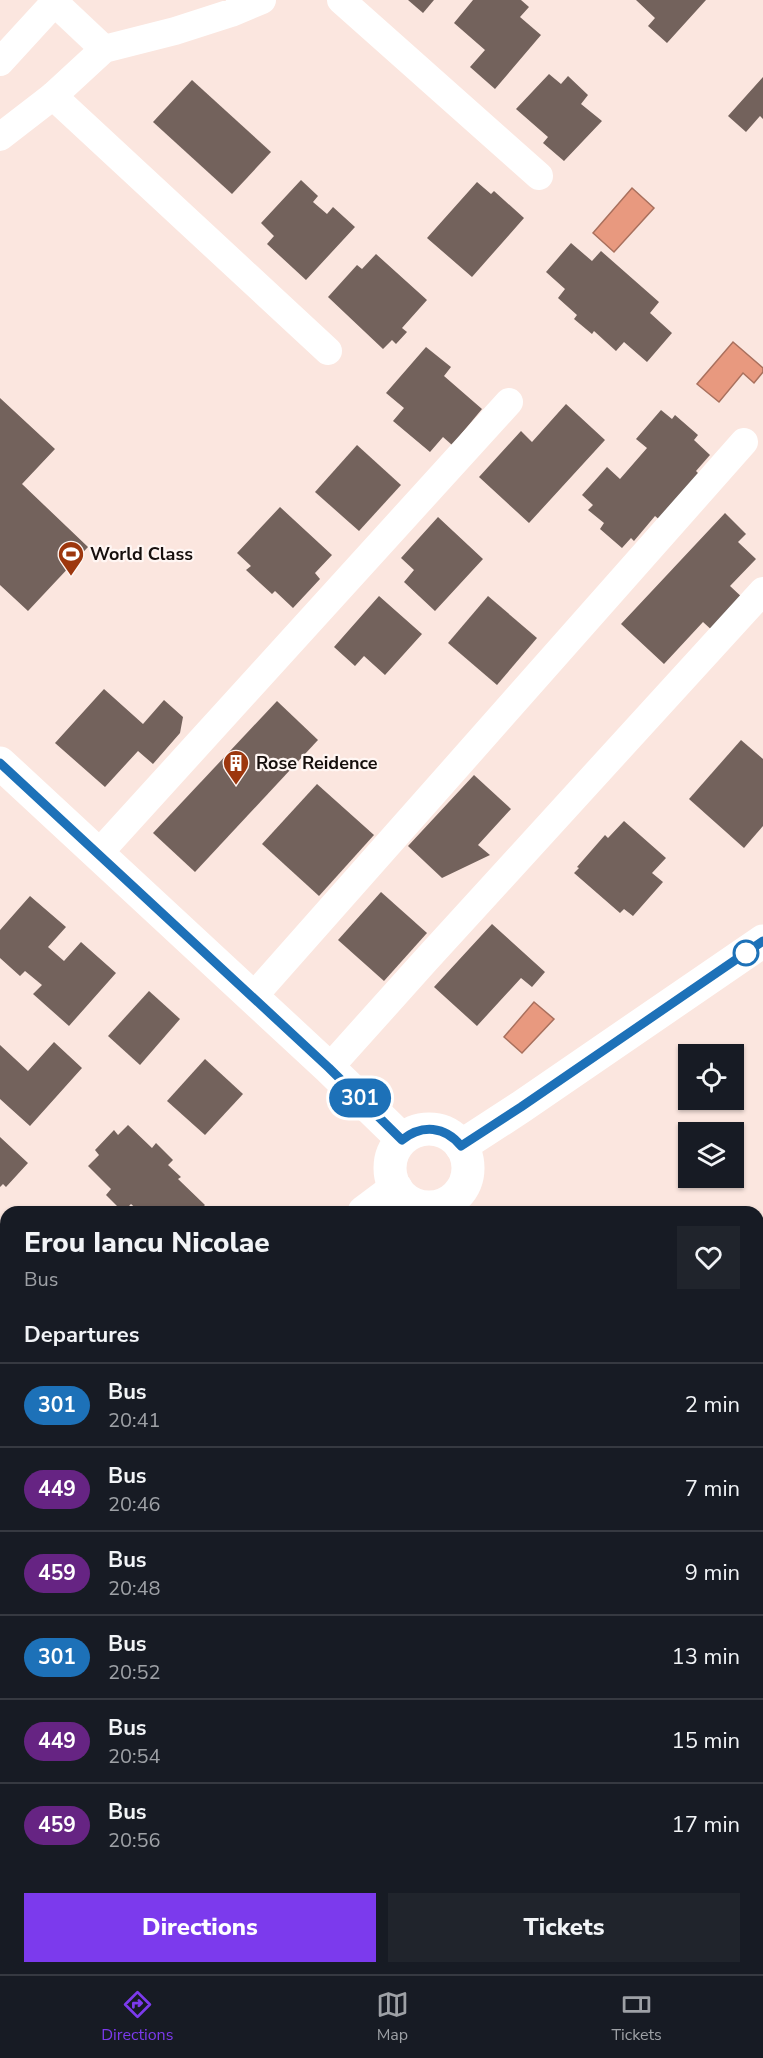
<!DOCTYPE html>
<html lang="en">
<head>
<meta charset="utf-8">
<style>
	body { margin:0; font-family:"Nunito Sans",sans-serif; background:#20242c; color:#f1f3f6; height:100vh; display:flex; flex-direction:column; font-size:22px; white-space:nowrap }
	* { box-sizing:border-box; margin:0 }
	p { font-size:20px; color:#9ea1a6 }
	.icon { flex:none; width:33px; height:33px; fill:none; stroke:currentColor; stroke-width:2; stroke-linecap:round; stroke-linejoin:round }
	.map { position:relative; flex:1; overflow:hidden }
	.sheet { position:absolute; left:0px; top:1206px; width:764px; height:768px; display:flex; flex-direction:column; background:#171b24; border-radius:18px 18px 0 0; box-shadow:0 2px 4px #0004 }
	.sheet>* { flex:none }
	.badge { padding:0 12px; border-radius:20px; font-size:21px; line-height:39px }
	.controls { position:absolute; left:678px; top:1044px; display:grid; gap:12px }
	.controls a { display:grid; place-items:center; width:66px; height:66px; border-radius:0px; background:#171b24; box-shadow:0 2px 4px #0004; font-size:30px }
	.map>.badge { position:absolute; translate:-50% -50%; box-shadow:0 0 0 3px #fff }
	h2 { padding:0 24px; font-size:22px; line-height:54px }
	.round { display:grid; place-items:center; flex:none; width:63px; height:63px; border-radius:0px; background:#20242c }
	.overview { display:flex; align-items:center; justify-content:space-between; height:102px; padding:0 24px }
	h1 { font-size:28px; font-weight:800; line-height:45px }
	.primary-button { display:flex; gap:12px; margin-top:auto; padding:12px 24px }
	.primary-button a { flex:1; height:69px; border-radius:0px; background:#7c3aed; color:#fff; font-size:24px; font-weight:800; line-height:69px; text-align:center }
	.primary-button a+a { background:#20242c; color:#f1f3f6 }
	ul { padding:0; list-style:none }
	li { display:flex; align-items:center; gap:18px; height:84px; padding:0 24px; border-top:2px solid #363941 }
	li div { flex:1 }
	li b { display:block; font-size:22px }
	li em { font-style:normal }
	li .badge { min-width:66px; font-weight:700; text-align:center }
	.tab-bar { display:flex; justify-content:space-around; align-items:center; height:84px; border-top:2px solid #363941; background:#171b24; font-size:16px; color:#9ea1a6 }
	.tab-bar a { display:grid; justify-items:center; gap:3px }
	.tab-bar .selected { color:#7c3aed }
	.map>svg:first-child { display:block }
</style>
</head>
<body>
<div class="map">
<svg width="763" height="1974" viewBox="0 0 763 1974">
	<rect width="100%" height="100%" fill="#fbe6df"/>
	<g fill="#e8997f" stroke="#a9705d" stroke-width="1.5">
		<polygon points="632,188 654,208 614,252 593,233"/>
		<polygon points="733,342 763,368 763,372 754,383 743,373 719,402 697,384"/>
		<polygon points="534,1002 554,1019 522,1053 504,1037"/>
	</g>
	<g fill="#73625c">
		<polygon points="408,0 434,0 423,13"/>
		<polygon points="473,0 521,0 529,7 520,17 541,35 495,89 470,67 485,50 454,23"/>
		<polygon points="636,0 706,0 667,43 648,26 655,18"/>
		<polygon points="549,74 561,84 568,76 588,95 581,104 602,121 564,161 543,143 548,137 516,109"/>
		<polygon points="763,77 763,119 760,116 746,132 728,116"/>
		<polygon points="192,80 271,152 232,194 153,122"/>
		<polygon points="301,180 318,196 313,202 327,214 333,207 355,227 306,280 267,244 274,236 261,223"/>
		<polygon points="477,182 491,194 494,191 524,218 472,277 427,238"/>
		<polygon points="571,243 592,261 601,251 659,302 650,313 672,333 647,362 624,342 616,351 594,331 592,334 574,319 577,315 558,298 565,289 546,272"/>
		<polygon points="376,254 427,300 402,328 407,332 396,344 392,340 383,349 328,297 357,265 362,269"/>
		<polygon points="426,347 451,367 444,376 482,409 452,445 443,437 430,452 393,421 404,408 386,393"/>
		<polygon points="0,398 55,449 22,484 88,547 28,611 0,585"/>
		<polygon points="566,404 605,440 529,523 479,477 521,431 532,442"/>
		<polygon points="661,410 672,419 675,415 698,435 694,440 710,455 696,471 701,476 661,521 655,516 634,541 631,538 622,548 600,529 604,523 588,510 593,505 582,495 607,467 620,479 647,448 636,439"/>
		<polygon points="357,445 401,485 359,531 315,492"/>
		<polygon points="280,507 332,555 315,573 320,579 293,608 275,591 272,594 246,570 251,566 237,553"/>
		<polygon points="725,513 746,534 738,542 756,559 730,586 745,600 715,633 703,622 664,664 621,624"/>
		<polygon points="438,517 483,559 435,611 404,582 414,570 401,558"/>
		<polygon points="379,596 422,634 385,675 364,656 355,666 334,647"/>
		<polygon points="488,596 537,638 497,685 448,643"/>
		<polygon points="104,689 143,724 164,700 183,717 180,733 153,764 138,751 105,787 55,743"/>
		<polygon points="277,701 318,740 195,872 153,833"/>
		<polygon points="741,740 763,759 763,826 744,848 689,799"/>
		<polygon points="474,775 511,809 478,845 490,855 442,878 408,846"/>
		<polygon points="317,784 374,835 319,896 262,844"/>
		<polygon points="624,821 666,858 652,873 663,882 633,916 624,909 620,913 574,873 579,868 577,867 605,835 608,838"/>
		<polygon points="381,892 427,933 384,981 338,940"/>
		<polygon points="30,896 66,927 48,947 64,961 81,942 116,973 69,1026 33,994 42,985 25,971 20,976 0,958 0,930"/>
		<polygon points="492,924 545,972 532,987 521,978 477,1026 434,987"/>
		<polygon points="149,991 180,1019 140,1065 108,1036"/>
		<polygon points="54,1042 82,1068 30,1126 0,1099 0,1045 28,1071"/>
		<polygon points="205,1059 243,1094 205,1135 167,1101"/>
		<polygon points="128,1125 152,1148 156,1143 173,1160 168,1165 181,1177 178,1179 205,1205 198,1212 140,1212 131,1204 123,1212 106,1195 111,1189 88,1166 99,1155 95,1150 114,1130 118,1135"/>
		<polygon points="0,1137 28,1163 6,1187 3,1184 0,1187"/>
		<polygon points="0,1335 6,1340 6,1359 0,1365"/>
		<polygon points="6,1621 6,1675 0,1667 0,1625"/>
		<polygon points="0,1706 6,1714 6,1781 5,1779 0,1782"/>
		<polygon points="763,1942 763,1974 744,1974 740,1968 758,1968 758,1946"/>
	</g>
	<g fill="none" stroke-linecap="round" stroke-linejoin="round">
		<g stroke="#fff" stroke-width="28">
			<polyline points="52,0 104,49"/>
			<polyline points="341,0 539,176"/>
			<polyline points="0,62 55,2"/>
			<polyline points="53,96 328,351"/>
			<polyline points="0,137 53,96 104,49 175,31 231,13 262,0"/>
			<polyline points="98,854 509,402"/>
			<polyline points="252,998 744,442"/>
			<polyline points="329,1068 425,961 763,591"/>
			<polyline points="0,1443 6,1448"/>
			<polyline points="691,1968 695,1974"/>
			<polyline points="191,1974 200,1968"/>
		</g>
		<g stroke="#fff" stroke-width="33">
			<polyline points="0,763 329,1068 402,1139"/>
			<circle cx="429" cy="1168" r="39"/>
			<polyline points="461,1146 521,1107 763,941"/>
			<polyline points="364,1212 396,1188"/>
			<polyline points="0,1473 6,1469"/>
		</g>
	</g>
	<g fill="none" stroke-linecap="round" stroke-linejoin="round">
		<g stroke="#fff" stroke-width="14">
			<path id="line" d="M0 763 329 1068 402 1140C422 1124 445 1126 461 1146L521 1107 763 941"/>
		</g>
		<use href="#line" stroke="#1d71b8" stroke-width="9"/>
	</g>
	<defs>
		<g id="stadium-pin" transform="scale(1.35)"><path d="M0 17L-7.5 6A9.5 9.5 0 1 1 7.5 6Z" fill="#9d370e" stroke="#fff6f3"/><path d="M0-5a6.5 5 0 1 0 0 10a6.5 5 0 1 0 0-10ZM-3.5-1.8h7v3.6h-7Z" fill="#fff"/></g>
		<g id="building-pin" transform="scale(1.35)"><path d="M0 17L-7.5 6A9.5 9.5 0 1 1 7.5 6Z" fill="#9d370e" stroke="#fff6f3"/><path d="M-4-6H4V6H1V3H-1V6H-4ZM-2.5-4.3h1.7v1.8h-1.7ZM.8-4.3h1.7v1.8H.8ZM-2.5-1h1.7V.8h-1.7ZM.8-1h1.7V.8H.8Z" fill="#fff"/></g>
	</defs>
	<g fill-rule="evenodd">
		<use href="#stadium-pin" x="71" y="554"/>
		<use href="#building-pin" x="236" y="763"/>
	</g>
	<circle fill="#fff" stroke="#1d71b8" stroke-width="3" cx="746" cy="953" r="12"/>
	<g text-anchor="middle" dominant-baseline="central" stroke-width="4.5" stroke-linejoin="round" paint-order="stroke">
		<g font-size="18" font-weight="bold" fill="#160f0d" stroke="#fff6f3" text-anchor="start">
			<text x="90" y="554">World Class</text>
			<text x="256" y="763">Rose Reidence</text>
		</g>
	</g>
</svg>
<div class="controls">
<a><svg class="icon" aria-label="locate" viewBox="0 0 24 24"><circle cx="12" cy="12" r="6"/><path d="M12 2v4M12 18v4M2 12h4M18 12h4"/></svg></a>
<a><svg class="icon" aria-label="layers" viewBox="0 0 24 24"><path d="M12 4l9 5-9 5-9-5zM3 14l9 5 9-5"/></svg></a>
</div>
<b class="badge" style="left:360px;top:1098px;background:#1d71b8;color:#fff">301</b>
<section class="sheet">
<div class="overview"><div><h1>Erou Iancu Nicolae</h1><p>Bus</p></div><a class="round"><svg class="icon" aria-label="heart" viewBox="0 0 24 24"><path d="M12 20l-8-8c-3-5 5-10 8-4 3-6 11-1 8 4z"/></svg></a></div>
<h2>Departures</h2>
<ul>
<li><span class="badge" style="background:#1d71b8;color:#fff">301</span><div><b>Bus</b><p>20:41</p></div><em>2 min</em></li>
<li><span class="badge" style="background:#662483;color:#fff">449</span><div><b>Bus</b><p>20:46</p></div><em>7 min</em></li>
<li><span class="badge" style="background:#662483;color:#fff">459</span><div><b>Bus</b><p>20:48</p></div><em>9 min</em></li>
<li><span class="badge" style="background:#1d71b8;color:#fff">301</span><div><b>Bus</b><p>20:52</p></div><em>13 min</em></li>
<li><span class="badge" style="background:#662483;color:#fff">449</span><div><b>Bus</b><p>20:54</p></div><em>15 min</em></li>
<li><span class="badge" style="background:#662483;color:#fff">459</span><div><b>Bus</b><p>20:56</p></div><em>17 min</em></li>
</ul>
<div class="primary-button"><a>Directions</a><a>Tickets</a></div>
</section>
</div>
<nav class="tab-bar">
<a class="selected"><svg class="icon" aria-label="directions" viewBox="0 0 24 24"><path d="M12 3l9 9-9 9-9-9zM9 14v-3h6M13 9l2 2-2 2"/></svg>Directions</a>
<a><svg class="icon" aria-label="map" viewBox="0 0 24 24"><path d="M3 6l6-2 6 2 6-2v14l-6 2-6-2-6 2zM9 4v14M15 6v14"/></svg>Map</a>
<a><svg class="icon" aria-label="tickets" viewBox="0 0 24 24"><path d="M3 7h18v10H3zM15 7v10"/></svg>Tickets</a>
</nav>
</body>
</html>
